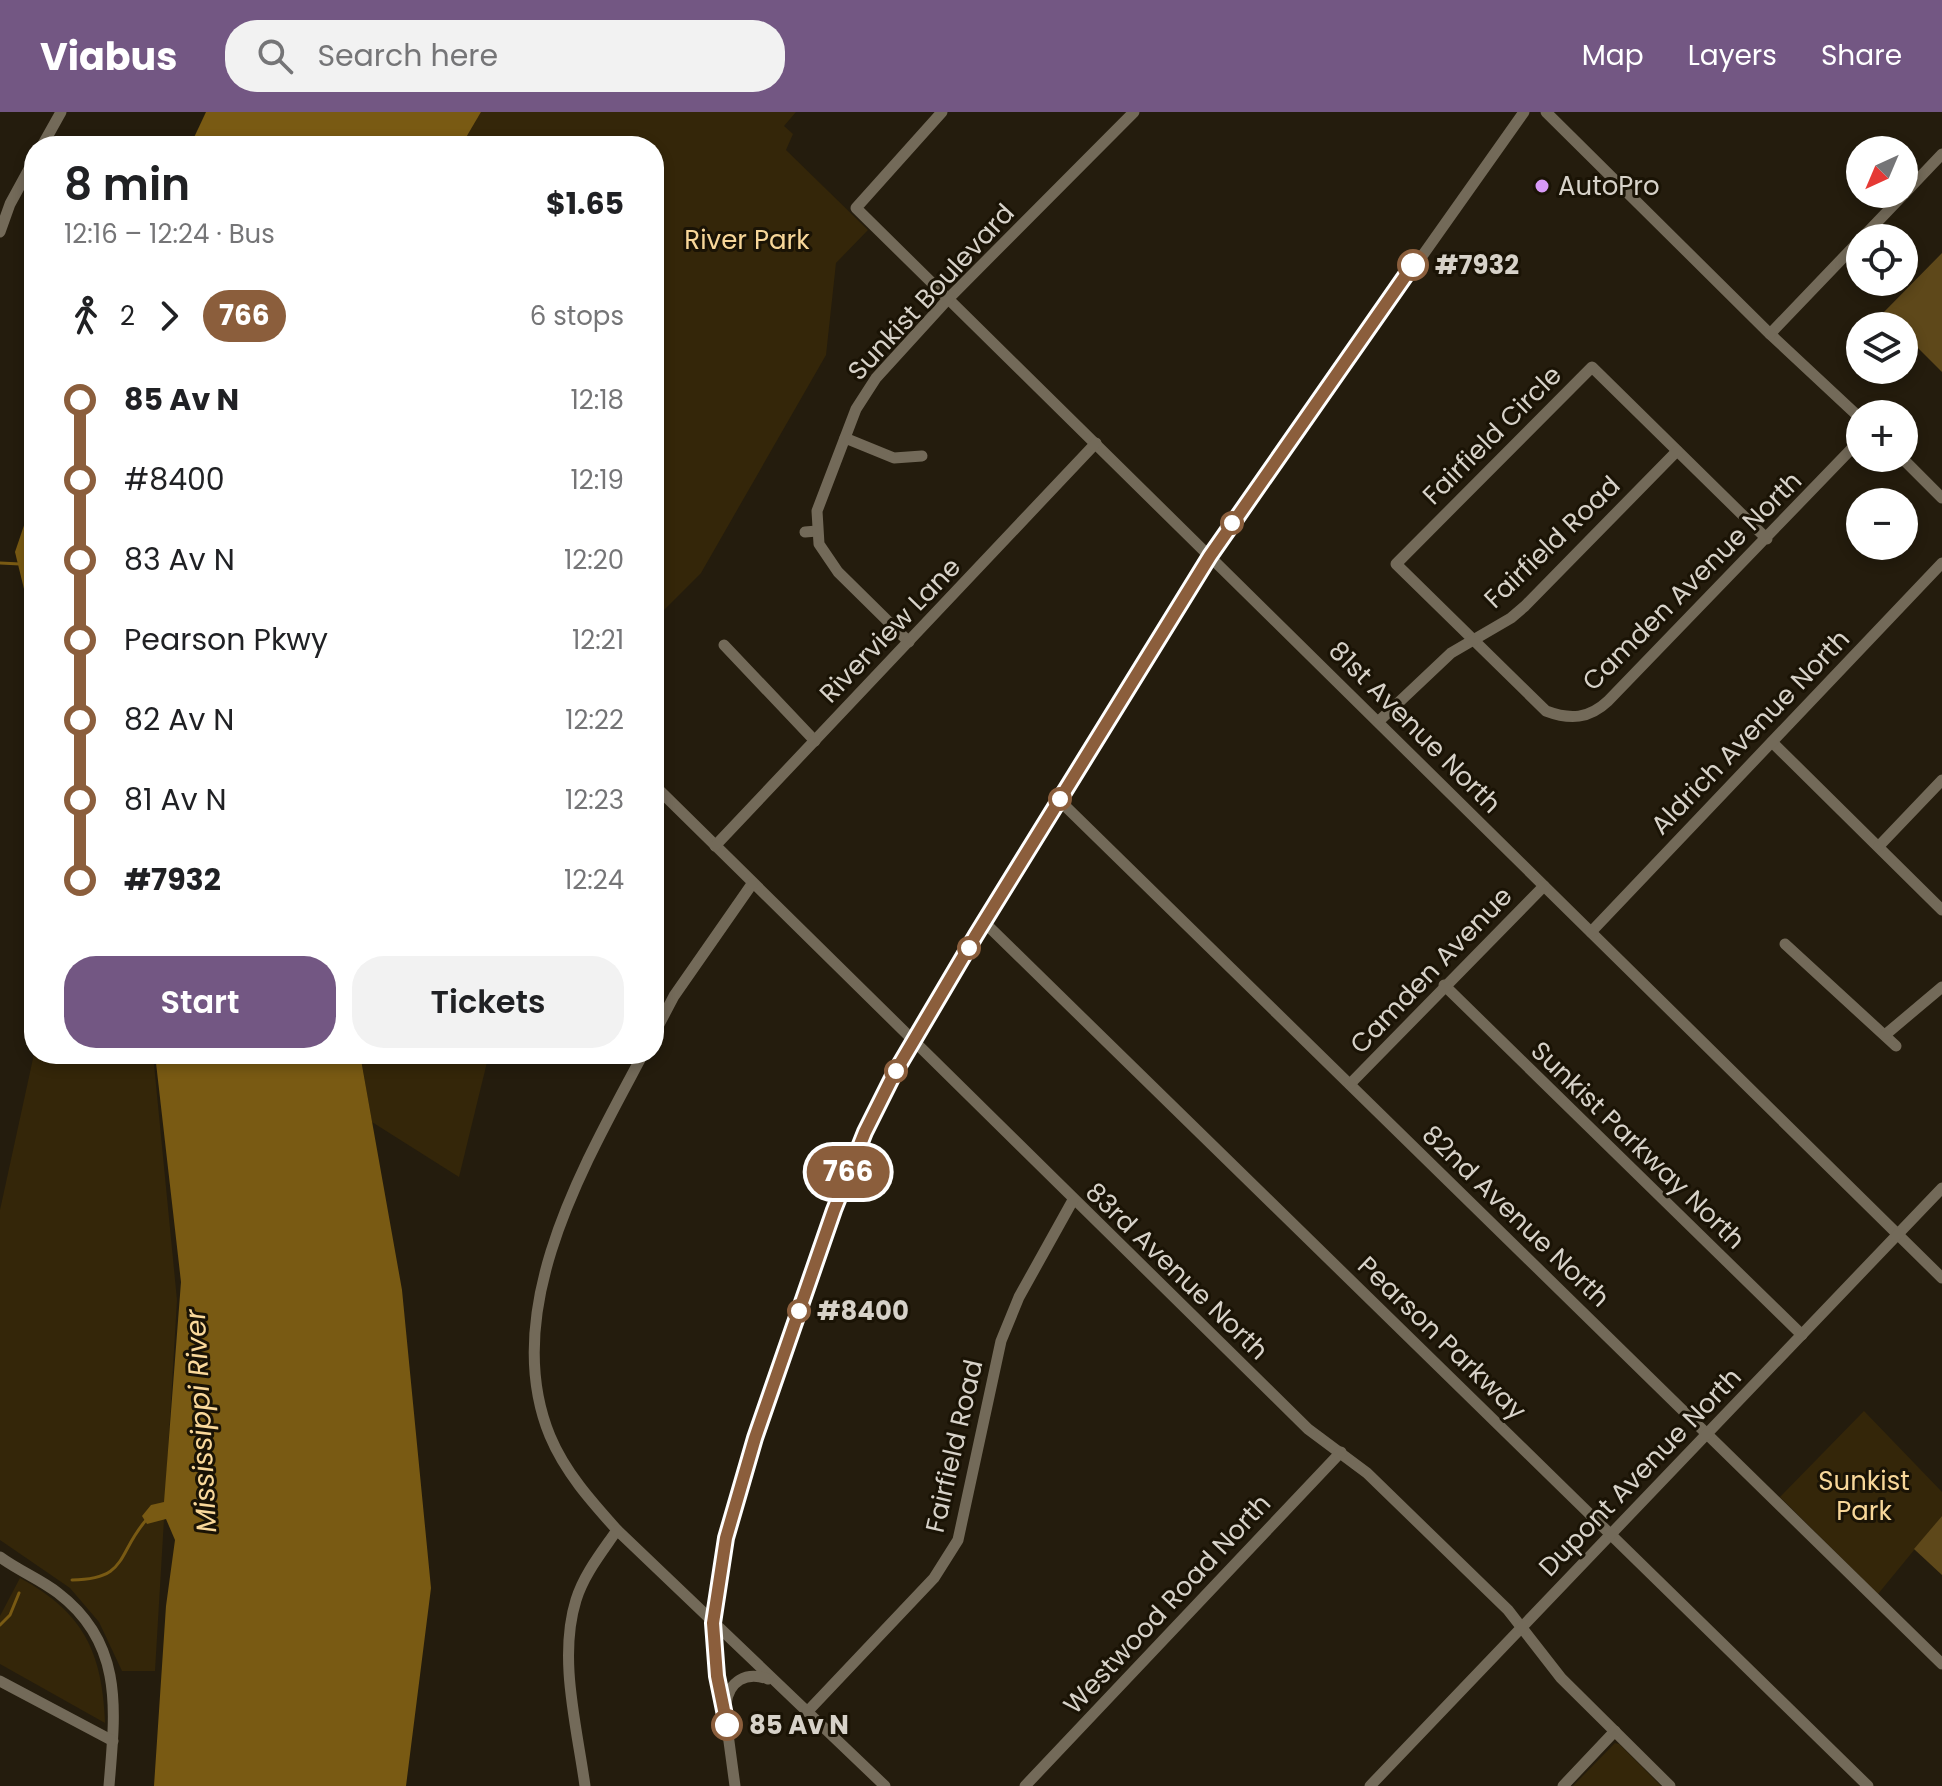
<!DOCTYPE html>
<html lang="en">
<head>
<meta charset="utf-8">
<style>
	body { margin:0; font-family:Poppins,sans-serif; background:#f2f2f2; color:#202124; height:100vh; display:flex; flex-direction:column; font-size:30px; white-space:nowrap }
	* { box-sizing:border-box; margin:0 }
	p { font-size:26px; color:#757577 }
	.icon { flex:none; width:44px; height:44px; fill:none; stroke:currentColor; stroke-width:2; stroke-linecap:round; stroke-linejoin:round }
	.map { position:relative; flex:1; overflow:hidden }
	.panel { position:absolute; left:24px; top:24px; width:640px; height:928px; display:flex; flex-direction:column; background:#fff; border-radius:32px; box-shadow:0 4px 12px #0003 }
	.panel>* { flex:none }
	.badge { padding:0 16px; border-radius:26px; font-size:28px; line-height:52px }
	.needle { width:52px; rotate:224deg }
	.controls { position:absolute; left:1846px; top:24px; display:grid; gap:16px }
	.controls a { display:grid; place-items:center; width:72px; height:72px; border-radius:50%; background:#fff; box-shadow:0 4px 12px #0003; font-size:40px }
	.map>.badge { position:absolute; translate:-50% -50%; box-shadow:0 0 0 4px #fff }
	.legs { display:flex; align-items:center; gap:12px; height:88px; padding:0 40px; font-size:26px }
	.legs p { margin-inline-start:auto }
	.summary { display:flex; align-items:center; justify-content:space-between; height:136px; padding:0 40px }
	h1 { font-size:44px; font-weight:600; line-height:60px }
	.button { display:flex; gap:16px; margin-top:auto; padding:16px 40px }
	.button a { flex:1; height:92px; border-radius:32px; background:#735783; color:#fff; font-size:32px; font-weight:600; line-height:92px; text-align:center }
	.button a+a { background:#f2f2f2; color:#202124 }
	ul { padding:0 40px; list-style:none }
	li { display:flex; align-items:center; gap:28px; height:80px; font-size:30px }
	li i { display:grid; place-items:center; width:12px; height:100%; margin:0 10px; background:currentColor }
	li i::after { content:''; width:20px; height:20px; margin:-10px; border:6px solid; border-radius:50%; background:#fff }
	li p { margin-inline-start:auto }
	li:first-child i { background:linear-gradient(#0000 50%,currentColor 0) }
	li:last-child i { background:linear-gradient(currentColor 50%,#0000 0) }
	header { display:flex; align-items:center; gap:48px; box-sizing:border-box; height:112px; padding:0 40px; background:#735783; color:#fff }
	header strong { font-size:38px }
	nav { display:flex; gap:44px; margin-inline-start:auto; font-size:28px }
	.search { width:560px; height:72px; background:#f2f2f2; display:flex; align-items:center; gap:20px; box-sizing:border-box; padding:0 28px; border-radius:32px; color:#757577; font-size:30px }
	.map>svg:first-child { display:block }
</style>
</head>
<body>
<header>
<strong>Viabus</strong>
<div class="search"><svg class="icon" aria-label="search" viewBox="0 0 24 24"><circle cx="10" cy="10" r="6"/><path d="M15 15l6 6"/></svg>Search here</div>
<nav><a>Map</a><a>Layers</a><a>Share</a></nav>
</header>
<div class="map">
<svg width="1942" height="1674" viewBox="0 0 1942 1674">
	<rect width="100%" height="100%" fill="#241c0d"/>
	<g fill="#342609">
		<polygon points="481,0 796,0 784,14 793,22 786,38 868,118 836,151 826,243 701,461 654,508 654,34 461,34"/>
		<polygon points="34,942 153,942 177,1188 155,1559 122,1559 99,1510 70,1476 0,1428 0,1098"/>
		<polygon points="360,942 489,942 459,1065 372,1010"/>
		<polygon points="1864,1299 1942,1380 1942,1404 1878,1482 1780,1385"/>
		<path d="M20 1466C84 1501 102 1540 105 1611L0 1552V1504Z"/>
		<polygon points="1615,1631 1619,1632 1661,1674 1573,1674"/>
	</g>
	<g fill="#5e481a">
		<polygon points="1942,141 1942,260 1904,222 1904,214 1896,214 1883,201"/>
		<polygon points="1942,1404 1942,1463 1914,1437"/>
	</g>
	<g fill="#795a13">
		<polygon points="206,0 481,0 461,34 190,34"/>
		<polygon points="34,384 34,518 15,440"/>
		<polygon points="155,942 360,942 402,1178 431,1476 406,1674 154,1674 166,1494 175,1428 166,1407 147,1412 142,1404 151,1393 164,1390 181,1170"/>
	</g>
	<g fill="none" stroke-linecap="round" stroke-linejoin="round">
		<g stroke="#795a13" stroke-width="3">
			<polyline points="0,451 20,452"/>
			<path d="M72 1468C129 1467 116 1442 147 1407"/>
			<polyline points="0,1513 10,1503 19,1481"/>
		</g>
		<g stroke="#736a59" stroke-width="11">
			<polyline points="942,0 856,96 1942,1166"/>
			<polyline points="1546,0 1770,222 1860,306"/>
			<polyline points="42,34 61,0"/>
			<polyline points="1904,82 1942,42"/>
			<polyline points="0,120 10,92 34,48"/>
			<polyline points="1862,126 1904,82"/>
			<polyline points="1770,222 1860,128"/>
			<polyline points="845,326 894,346 922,344"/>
			<polyline points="1902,346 1942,386"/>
			<polyline points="805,420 817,419"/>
			<path d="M1767 427 1592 255 1396 452 1546 599C1570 608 1589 607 1608 589L1860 328"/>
			<polyline points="909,530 838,460 819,432 817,399 856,297 876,266 948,187 1134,0"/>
			<polyline points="724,533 815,629"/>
			<polyline points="1379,609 1451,541 1511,506 1525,494 1677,339"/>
			<polyline points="1772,630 1942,798"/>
			<polyline points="654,673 1308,1317 1367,1361 1508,1498 1561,1566 1670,1674"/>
			<polyline points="1059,688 1942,1552"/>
			<polyline points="715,734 1096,331"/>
			<polyline points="1879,734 1942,668"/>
			<polyline points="984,810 1868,1674"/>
			<polyline points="1591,820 1942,451"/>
			<polyline points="1785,832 1896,934"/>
			<polyline points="1444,873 1802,1223"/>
			<polyline points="654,922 674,884 752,772"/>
			<polyline points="1885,923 1942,875"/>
			<path d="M643 942C585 1051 498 1198 550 1324 565 1360 591 1389 617 1418L885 1674"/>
			<polyline points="1350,972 1544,774"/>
			<path d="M0 1445C19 1459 40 1467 58 1481 125 1532 115 1600 109 1674"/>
			<polyline points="0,1569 113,1629"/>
			<path d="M726 1592C729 1569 746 1559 768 1567"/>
			<polyline points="808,1599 934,1466 958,1428 1001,1229 1019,1185 1073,1088"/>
			<path d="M585 1674C577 1615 558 1546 576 1488 584 1462 602 1440 617 1418"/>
			<polyline points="735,1674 713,1511 722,1447 755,1326 834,1098 875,1000 984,810 1210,444 1524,0"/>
			<polyline points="1025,1674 1341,1340"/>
			<polyline points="1370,1674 1942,1076"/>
			<polyline points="1563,1674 1615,1619"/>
		</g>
	</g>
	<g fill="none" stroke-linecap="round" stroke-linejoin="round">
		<g stroke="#fff" stroke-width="18">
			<polyline id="line-1" points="727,1613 717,1564 713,1511 726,1426 755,1326 834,1098 865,1020 894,962 976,823 1210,444 1413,153"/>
		</g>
		<use href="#line-1" stroke="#8b5e3c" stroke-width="12"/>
	</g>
	<circle fill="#d89af8" stroke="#1a1305" stroke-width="3" cx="1542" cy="74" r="8"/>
	<g fill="#fff" stroke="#8b5e3c" stroke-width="4">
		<circle cx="1413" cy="153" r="14"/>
		<circle cx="1232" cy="411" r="10"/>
		<circle cx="1060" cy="687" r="10"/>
		<circle cx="969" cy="836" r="10"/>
		<circle cx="896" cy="959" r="10"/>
		<circle cx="799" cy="1199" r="10"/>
		<circle cx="727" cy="1613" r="14"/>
	</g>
	<g text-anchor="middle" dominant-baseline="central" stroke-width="6" stroke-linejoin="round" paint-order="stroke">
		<g font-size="26" fill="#d7d2c9" stroke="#1a1305" text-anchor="start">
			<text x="1558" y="74">AutoPro</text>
		</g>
		<g font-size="26" fill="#f8d799" stroke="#1a1305">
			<text x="747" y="128">River Park</text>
			<text x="1864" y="1369">Sunkist<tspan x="1864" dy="30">Park</tspan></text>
		</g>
		<g font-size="26" font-weight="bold" fill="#d7d2c9" stroke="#1a1305" text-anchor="start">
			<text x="1435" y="153">#7932</text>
			<text x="817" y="1199">#8400</text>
			<text x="749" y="1613">85 Av N</text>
		</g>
		<g font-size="26" fill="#d7d2c9" stroke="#1a1305">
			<text transform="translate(931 180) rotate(-47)">Sunkist Boulevard</text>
			<text transform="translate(1492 323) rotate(-45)">Fairfield Circle</text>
			<text transform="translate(1552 430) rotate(-44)">Fairfield Road</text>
			<text transform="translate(1692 469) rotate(-45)">Camden Avenue North</text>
			<text transform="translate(890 518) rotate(-46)">Riverview Lane</text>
			<text transform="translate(1415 615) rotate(45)">81st Avenue North</text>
			<text transform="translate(1750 620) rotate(-46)">Aldrich Avenue North</text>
			<text transform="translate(1431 858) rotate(-46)">Camden Avenue</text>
			<text transform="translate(1638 1033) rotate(44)">Sunkist Parkway North</text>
			<text transform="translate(1516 1104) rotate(44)">82nd Avenue North</text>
			<text transform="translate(1177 1159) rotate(44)">83rd Avenue North</text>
			<text transform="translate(1442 1226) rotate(44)">Pearson Parkway</text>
			<text transform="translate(954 1334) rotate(-77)">Fairfield Road</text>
			<text transform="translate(1640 1360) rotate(-46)">Dupont Avenue North</text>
			<text transform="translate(1167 1492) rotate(-47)">Westwood Road North</text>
		</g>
		<g font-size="28" font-style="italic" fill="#fad99b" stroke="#1a1305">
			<text transform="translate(201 1309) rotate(-93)">Mississippi River</text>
		</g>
	</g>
</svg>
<div class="controls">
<a><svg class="needle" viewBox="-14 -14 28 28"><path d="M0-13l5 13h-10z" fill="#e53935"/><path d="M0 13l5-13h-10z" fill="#757577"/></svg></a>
<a><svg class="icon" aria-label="locate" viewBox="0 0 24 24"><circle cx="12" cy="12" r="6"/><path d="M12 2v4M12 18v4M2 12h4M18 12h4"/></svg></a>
<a><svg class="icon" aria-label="layers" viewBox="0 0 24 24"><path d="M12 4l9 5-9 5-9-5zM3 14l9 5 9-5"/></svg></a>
<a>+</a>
<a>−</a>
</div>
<b class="badge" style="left:848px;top:1060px;background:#8b5e3c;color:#fff">766</b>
<section class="panel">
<div class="summary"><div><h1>8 min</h1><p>12:16 – 12:24 · Bus</p></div><b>$1.65</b></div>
<div class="legs"><svg class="icon" aria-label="walk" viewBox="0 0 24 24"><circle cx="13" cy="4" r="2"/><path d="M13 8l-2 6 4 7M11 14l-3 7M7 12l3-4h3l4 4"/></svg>2<svg class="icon" aria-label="forward" viewBox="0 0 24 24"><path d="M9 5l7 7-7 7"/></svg><b class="badge" style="background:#8b5e3c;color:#fff">766</b><p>6 stops</p></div>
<ul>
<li><i style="color:#8b5e3c"></i><b>85 Av N</b><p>12:18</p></li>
<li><i style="color:#8b5e3c"></i><span>#8400</span><p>12:19</p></li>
<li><i style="color:#8b5e3c"></i><span>83 Av N</span><p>12:20</p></li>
<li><i style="color:#8b5e3c"></i><span>Pearson Pkwy</span><p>12:21</p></li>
<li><i style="color:#8b5e3c"></i><span>82 Av N</span><p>12:22</p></li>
<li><i style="color:#8b5e3c"></i><span>81 Av N</span><p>12:23</p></li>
<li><i style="color:#8b5e3c"></i><b>#7932</b><p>12:24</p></li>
</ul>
<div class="button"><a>Start</a><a>Tickets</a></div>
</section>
</div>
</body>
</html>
